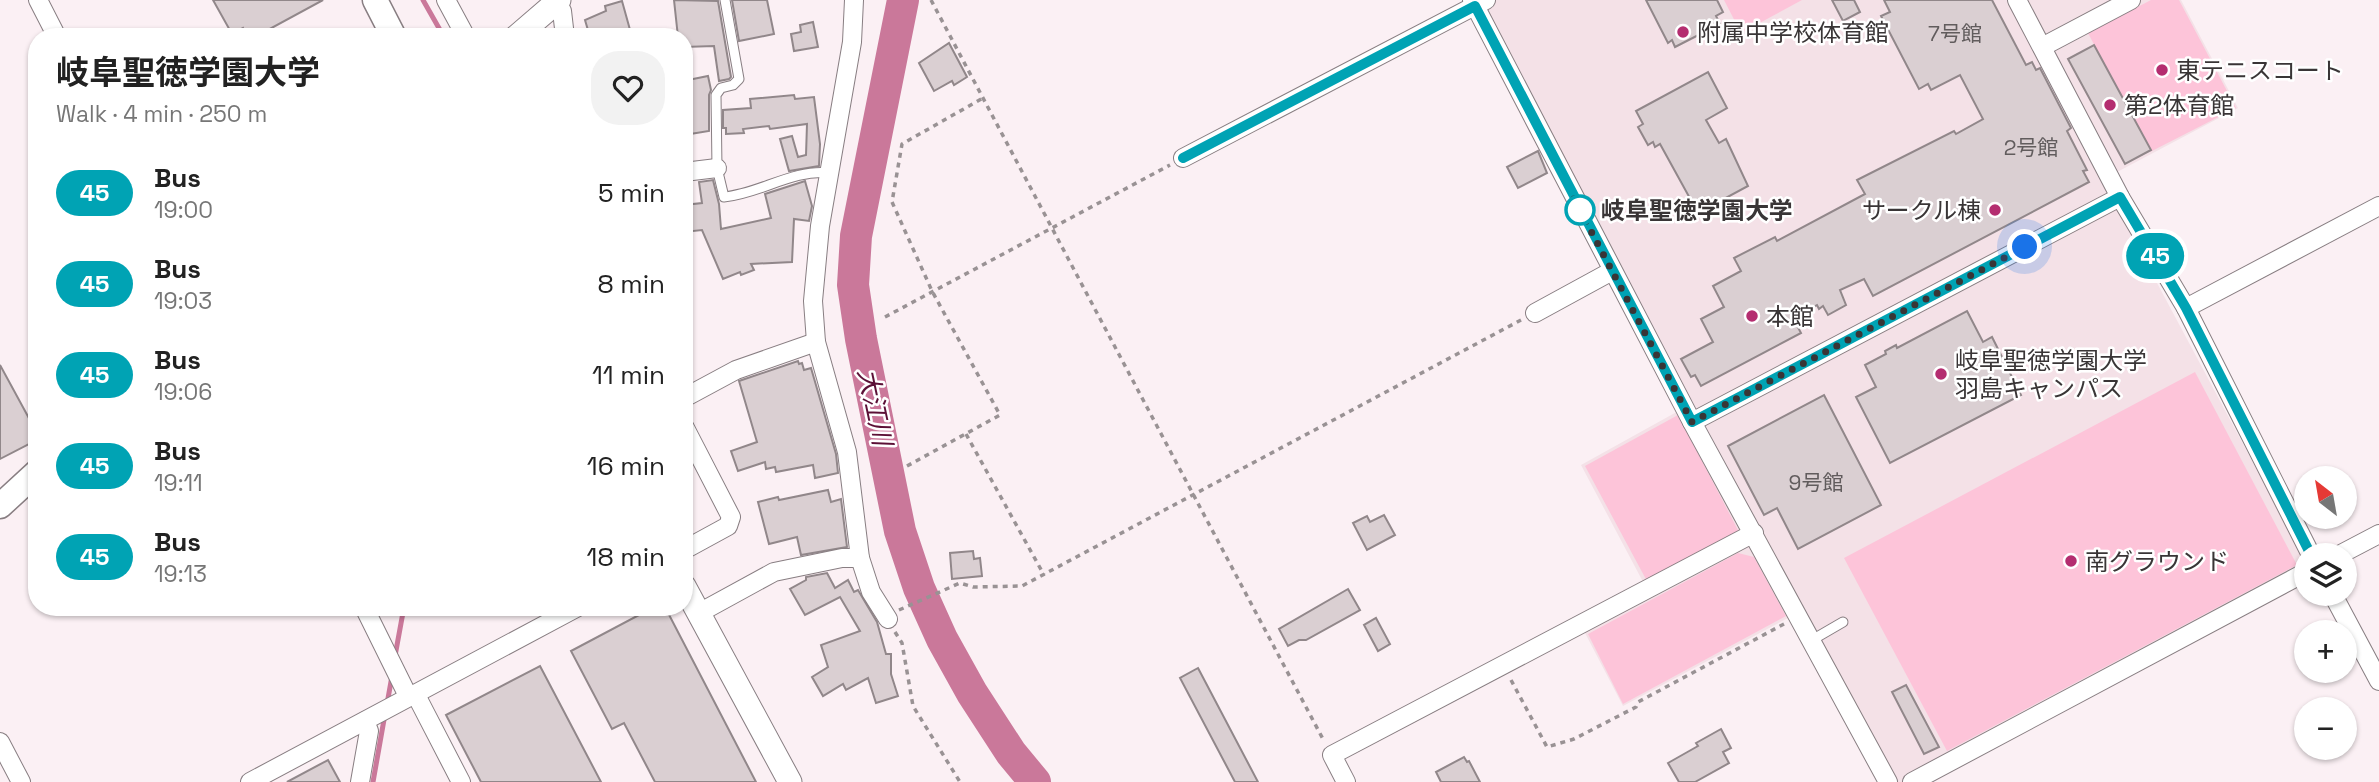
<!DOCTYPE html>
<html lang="en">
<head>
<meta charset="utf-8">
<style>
	body { margin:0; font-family:"Space Grotesk","Noto Sans JP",sans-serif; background:#f2f2f2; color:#222; height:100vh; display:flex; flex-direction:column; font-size:26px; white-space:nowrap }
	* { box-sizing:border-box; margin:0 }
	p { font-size:23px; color:#767676 }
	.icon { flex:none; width:38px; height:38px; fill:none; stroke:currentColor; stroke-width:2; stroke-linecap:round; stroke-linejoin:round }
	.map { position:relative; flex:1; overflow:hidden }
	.details { position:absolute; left:28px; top:28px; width:665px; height:588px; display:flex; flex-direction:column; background:#fff; border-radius:28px; box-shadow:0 2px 5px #0004 }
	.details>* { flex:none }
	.badge { padding:0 14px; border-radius:23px; font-size:24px; line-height:46px }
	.needle { width:46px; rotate:329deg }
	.controls { position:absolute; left:2294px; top:466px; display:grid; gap:14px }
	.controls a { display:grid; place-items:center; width:63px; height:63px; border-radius:50%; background:#fff; box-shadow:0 2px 5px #0004; font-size:35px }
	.you { position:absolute; width:35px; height:35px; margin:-18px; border:5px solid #fff; border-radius:50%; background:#1a73e8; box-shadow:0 0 0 10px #1a73e833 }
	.map>.badge { position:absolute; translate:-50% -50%; box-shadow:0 0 0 4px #fff }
	.round { display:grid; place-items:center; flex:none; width:74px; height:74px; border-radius:28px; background:#f2f2f2 }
	.headline { display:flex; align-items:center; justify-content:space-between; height:119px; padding:0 28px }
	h1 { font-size:33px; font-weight:700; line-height:52px }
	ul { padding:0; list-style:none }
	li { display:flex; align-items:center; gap:21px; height:91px; padding:0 28px }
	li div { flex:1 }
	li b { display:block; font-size:26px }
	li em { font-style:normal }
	li .badge { min-width:77px; font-weight:700; text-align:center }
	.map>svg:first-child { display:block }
</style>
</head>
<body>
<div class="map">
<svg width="2379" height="782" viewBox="0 0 2379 782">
	<rect width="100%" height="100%" fill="#fbf0f4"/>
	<polygon fill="#f4e1e7" points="1479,0 2181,0 2238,108 2102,180 2305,560 2301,572 1912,782 1896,782 1801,611 1623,706 1584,631 1650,595 1581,465 1691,404"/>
	<g fill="#fdc4d9">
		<polygon points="1724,0 1802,0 1741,33"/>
		<polygon points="2151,0 2179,0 2236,108 2150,152 2088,33"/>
		<polygon points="2195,372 2297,565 1947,751 1844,558"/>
		<polygon points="1678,415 1740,534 1648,583 1585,466"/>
		<polygon points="1738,553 1754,557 1786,616 1623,704 1588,634"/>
	</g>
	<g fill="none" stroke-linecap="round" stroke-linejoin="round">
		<g stroke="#ca789a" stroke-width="5">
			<polyline points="423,0 444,37"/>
			<polyline points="395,656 404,607"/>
			<polyline points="387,704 392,676"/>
			<polyline points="373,782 385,714"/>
		</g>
		<polyline stroke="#ca789a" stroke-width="32" points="903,0 856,236 853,285 861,339 900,531 919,588 942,639 972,693 1011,753 1035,782"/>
	</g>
	<g fill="#dacfd2" stroke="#91878a" stroke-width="2">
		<polygon points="213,0 323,0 255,37 247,37 243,28 232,34"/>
		<polygon points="674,0 718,1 731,77 729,79 719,81 714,46 684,47 684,37 678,37"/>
		<polygon points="732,0 767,0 774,34 739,41"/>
		<polygon points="1646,0 1717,0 1723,12 1716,16 1720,24 1675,47 1672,40 1668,43"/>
		<polygon points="1832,0 1854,0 1860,12 1843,21"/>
		<polygon points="1884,0 1992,0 2026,65 2032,62 2036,70 2040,68 2071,128 2067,131 2087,170 2083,171 2089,182 1873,296 1864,279 1840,290 1846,305 1828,315 1823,306 1819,309 1817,305 1793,318 1801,333 1701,386 1695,375 1691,377 1681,359 1713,342 1701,319 1724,307 1713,286 1741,271 1734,258 1775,237 1777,241 1865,194 1857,180 1954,131 1956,134 1983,119 1960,75 1931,90 1928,84 1919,89 1881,16 1890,12"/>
		<polygon points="622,1 632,37 590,37 585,20 606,11 605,6"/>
		<polygon points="813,22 818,47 794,51 791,34 801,32 800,25"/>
		<polygon points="949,43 967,77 954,85 952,81 934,91 919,63"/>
		<polygon points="2094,45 2151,150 2125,164 2068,59"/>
		<polygon points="1708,72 1727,108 1706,120 1719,143 1726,139 1748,186 1698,213 1660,144 1655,147 1653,142 1648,145 1638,127 1643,124 1636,111"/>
		<polygon points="708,76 711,90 709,95 709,131 684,135 684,105 686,101 691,100 688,80"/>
		<polygon points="794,95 795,99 814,97 820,144 819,166 789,171 780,139 792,136 798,157 806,155 807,124 770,129 769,126 743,129 744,133 726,134 726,128 723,128 723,110 751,108 750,99"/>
		<polygon points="1538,151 1547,173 1518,188 1507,167"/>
		<polygon points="713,180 719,204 721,229 771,218 765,194 805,181 812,206 809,221 794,219 792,262 751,264 754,270 741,275 740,272 723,279 702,230 684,232 684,205 702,203 699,182"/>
		<polygon points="1967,311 1983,342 1992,337 2021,395 1890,463 1856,397 1876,387 1865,365 1886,354 1885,351 1896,345 1897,348"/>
		<polygon points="798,361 799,364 802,363 804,370 811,368 836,454 838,473 815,478 813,465 776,472 775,467 766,469 765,462 738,471 731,451 757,442 739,381"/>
		<polygon points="0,365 37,433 37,440 0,459"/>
		<polygon points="1824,395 1881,505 1798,549 1777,508 1764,515 1728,446"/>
		<polygon points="828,490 831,502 841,499 847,547 801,555 797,537 769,544 758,502 778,497 779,500"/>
		<polygon points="1384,515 1395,535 1367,550 1353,523 1367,516 1370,522"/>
		<polygon points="973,551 974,559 980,558 982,576 952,579 950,553"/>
		<polygon points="827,573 835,588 848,580 854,592 858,590 877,622 886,654 891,654 891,674 898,696 876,703 868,678 846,690 843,684 823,696 812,677 828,667 821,645 860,631 840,597 805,615 790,589 806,580 806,577"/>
		<polygon points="1348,589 1360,610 1306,640 1299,640 1288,646 1279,629"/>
		<polygon points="654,607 665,607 756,782 655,782 624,723 612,729 571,651"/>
		<polygon points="1376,618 1390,644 1378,651 1364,625"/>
		<polygon points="540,666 601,782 481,782 446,715"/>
		<polygon points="1198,668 1258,782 1235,782 1180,678"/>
		<polygon points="1906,685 1939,747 1924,754 1892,692"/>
		<polygon points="1721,729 1731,748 1723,752 1729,763 1695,782 1679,782 1668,763 1698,746 1696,743"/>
		<polygon points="1464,757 1467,762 1469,761 1480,782 1441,782 1436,772"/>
		<polygon points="328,760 340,782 287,782"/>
	</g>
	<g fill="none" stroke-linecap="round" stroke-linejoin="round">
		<g stroke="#887e82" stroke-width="11">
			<g id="service">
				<path d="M725 0 739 79 733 85 721 88 716 95 717 168 724 197C759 194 793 169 829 173"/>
				<polyline points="1812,640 1843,622"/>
			</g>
		</g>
		<g stroke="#887e82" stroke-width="20">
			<g id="minor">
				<polyline points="38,0 57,37"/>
				<polyline points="446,0 466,37"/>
				<polyline points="854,0 852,42 820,226 813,301 816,342 847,452 860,558 871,592 888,619"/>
				<polyline points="1472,0 1692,422 1888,782"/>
				<polyline points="2017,0 2120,197 2186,308 2311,555"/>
				<polyline points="556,2 562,11 565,37"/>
				<polyline points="2042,47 2131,0"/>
				<polyline points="1183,158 1486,0"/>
				<polyline points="684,172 717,168"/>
				<polyline points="2186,308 2379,206"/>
				<polyline points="1535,313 1612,271"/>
				<polyline points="684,398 736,370 816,342"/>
				<polyline points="1692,422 2120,197"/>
				<polyline points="684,426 731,517 728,526 684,550"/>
				<polyline points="2339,555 2379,534"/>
				<polyline points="2332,593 2379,681"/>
				<polyline points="364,607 408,696"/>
				<polyline points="699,613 774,572 842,558 860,558"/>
				<polyline points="416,695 461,782"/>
				<polyline points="0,742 21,782"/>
				<polyline points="250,782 578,607"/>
				<polyline points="360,782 369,731 365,721"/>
				<polyline points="1346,782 1332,755 1754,533"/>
				<polyline points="1912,782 2306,572"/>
			</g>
		</g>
		<g stroke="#887e82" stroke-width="25">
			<g id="tertiary">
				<polyline points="516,37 559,0"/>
				<polyline points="684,586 790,782"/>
			</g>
		</g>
		<g stroke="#887e82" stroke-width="27">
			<g id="secondary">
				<polyline points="375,0 394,37"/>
				<polyline points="0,506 37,472"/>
			</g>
		</g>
		<g stroke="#999294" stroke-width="3.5" stroke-dasharray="5 5" stroke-linecap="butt">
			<polyline points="931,0 1324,741"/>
			<polyline points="885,317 1170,165"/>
			<polyline points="966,434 1044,575"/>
			<polyline points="907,466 1000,415 932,291 892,202 902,144 983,98"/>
			<polyline points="899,610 960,583 973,587 1022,586 1521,320"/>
			<polyline points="895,632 902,643 913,706 960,782"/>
			<polyline points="1511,680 1547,747 1574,739 1636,707 1638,702 1784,624"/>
		</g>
		<use href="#service" stroke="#fff" stroke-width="9"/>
		<use href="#minor" stroke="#fff" stroke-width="18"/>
		<use href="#tertiary" stroke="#fff" stroke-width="23"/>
		<use href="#secondary" stroke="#fff" stroke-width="24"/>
	</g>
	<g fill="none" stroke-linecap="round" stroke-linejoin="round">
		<g stroke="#fff" stroke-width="16">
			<polyline id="line" points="1183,158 1475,6 1692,422 2120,197 2186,308 2311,555"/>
		</g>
		<use href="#line" stroke="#00a3b4" stroke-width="10"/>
		<polyline stroke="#393536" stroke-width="7" stroke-dasharray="0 12.6" points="1580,210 1574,199 1692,422 2025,247"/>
	</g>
	<g fill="#b42d70" stroke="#fff" stroke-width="2.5">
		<circle cx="1683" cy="32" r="7"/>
		<circle cx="2162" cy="70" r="7"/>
		<circle cx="2110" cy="105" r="7"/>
		<circle cx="1995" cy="210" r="7"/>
		<circle cx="1752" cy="316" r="7"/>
		<circle cx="1941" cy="374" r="7"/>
		<circle cx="2071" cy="561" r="7"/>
	</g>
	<circle fill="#fff" stroke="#00a3b4" stroke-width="3.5" cx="1580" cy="210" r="14"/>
	<g text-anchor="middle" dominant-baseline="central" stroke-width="5" stroke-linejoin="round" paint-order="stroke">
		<g font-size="21" fill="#615c5d">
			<text x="1955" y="33">7号館</text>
			<text x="2031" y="147">2号館</text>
			<text x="1816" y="482">9号館</text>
		</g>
		<g font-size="24" fill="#393536" stroke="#fff" text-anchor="start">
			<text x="1697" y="32">附属中学校体育館</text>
			<text x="2176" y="70">東テニスコート</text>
			<text x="2124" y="105">第2体育館</text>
			<text x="1981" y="210" text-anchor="end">サークル棟</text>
			<text x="1766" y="316">本館</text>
			<text x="1955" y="360">岐阜聖徳学園大学<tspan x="1955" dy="28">羽島キャンパス</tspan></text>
			<text x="2085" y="561">南グラウンド</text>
		</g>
		<g font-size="24" font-weight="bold" fill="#393536" stroke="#fff" text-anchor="start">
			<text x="1601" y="210">岐阜聖徳学園大学</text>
		</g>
		<g font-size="26" font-style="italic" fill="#5b1036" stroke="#fff">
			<text transform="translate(875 407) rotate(78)">大江川</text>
		</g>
	</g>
</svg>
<div class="controls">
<a><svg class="needle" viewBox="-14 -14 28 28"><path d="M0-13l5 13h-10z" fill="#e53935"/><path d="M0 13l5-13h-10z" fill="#767676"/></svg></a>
<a><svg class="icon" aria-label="layers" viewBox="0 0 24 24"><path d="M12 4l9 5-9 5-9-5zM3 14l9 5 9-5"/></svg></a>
<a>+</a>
<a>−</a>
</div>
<div class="you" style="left:2025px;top:247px"></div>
<b class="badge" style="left:2155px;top:256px;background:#00a3b4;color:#fff">45</b>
<section class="details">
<div class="headline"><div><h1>岐阜聖徳学園大学</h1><p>Walk · 4 min · 250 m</p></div><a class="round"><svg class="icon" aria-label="heart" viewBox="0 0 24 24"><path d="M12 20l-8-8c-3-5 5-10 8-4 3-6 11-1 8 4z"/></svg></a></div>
<ul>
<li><span class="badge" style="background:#00a3b4;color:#fff">45</span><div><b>Bus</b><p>19:00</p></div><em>5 min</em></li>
<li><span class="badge" style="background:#00a3b4;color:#fff">45</span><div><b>Bus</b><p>19:03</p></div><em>8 min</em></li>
<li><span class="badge" style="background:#00a3b4;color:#fff">45</span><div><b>Bus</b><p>19:06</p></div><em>11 min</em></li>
<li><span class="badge" style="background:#00a3b4;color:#fff">45</span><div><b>Bus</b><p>19:11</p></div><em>16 min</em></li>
<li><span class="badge" style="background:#00a3b4;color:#fff">45</span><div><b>Bus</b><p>19:13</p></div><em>18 min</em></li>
</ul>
</section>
</div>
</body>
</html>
